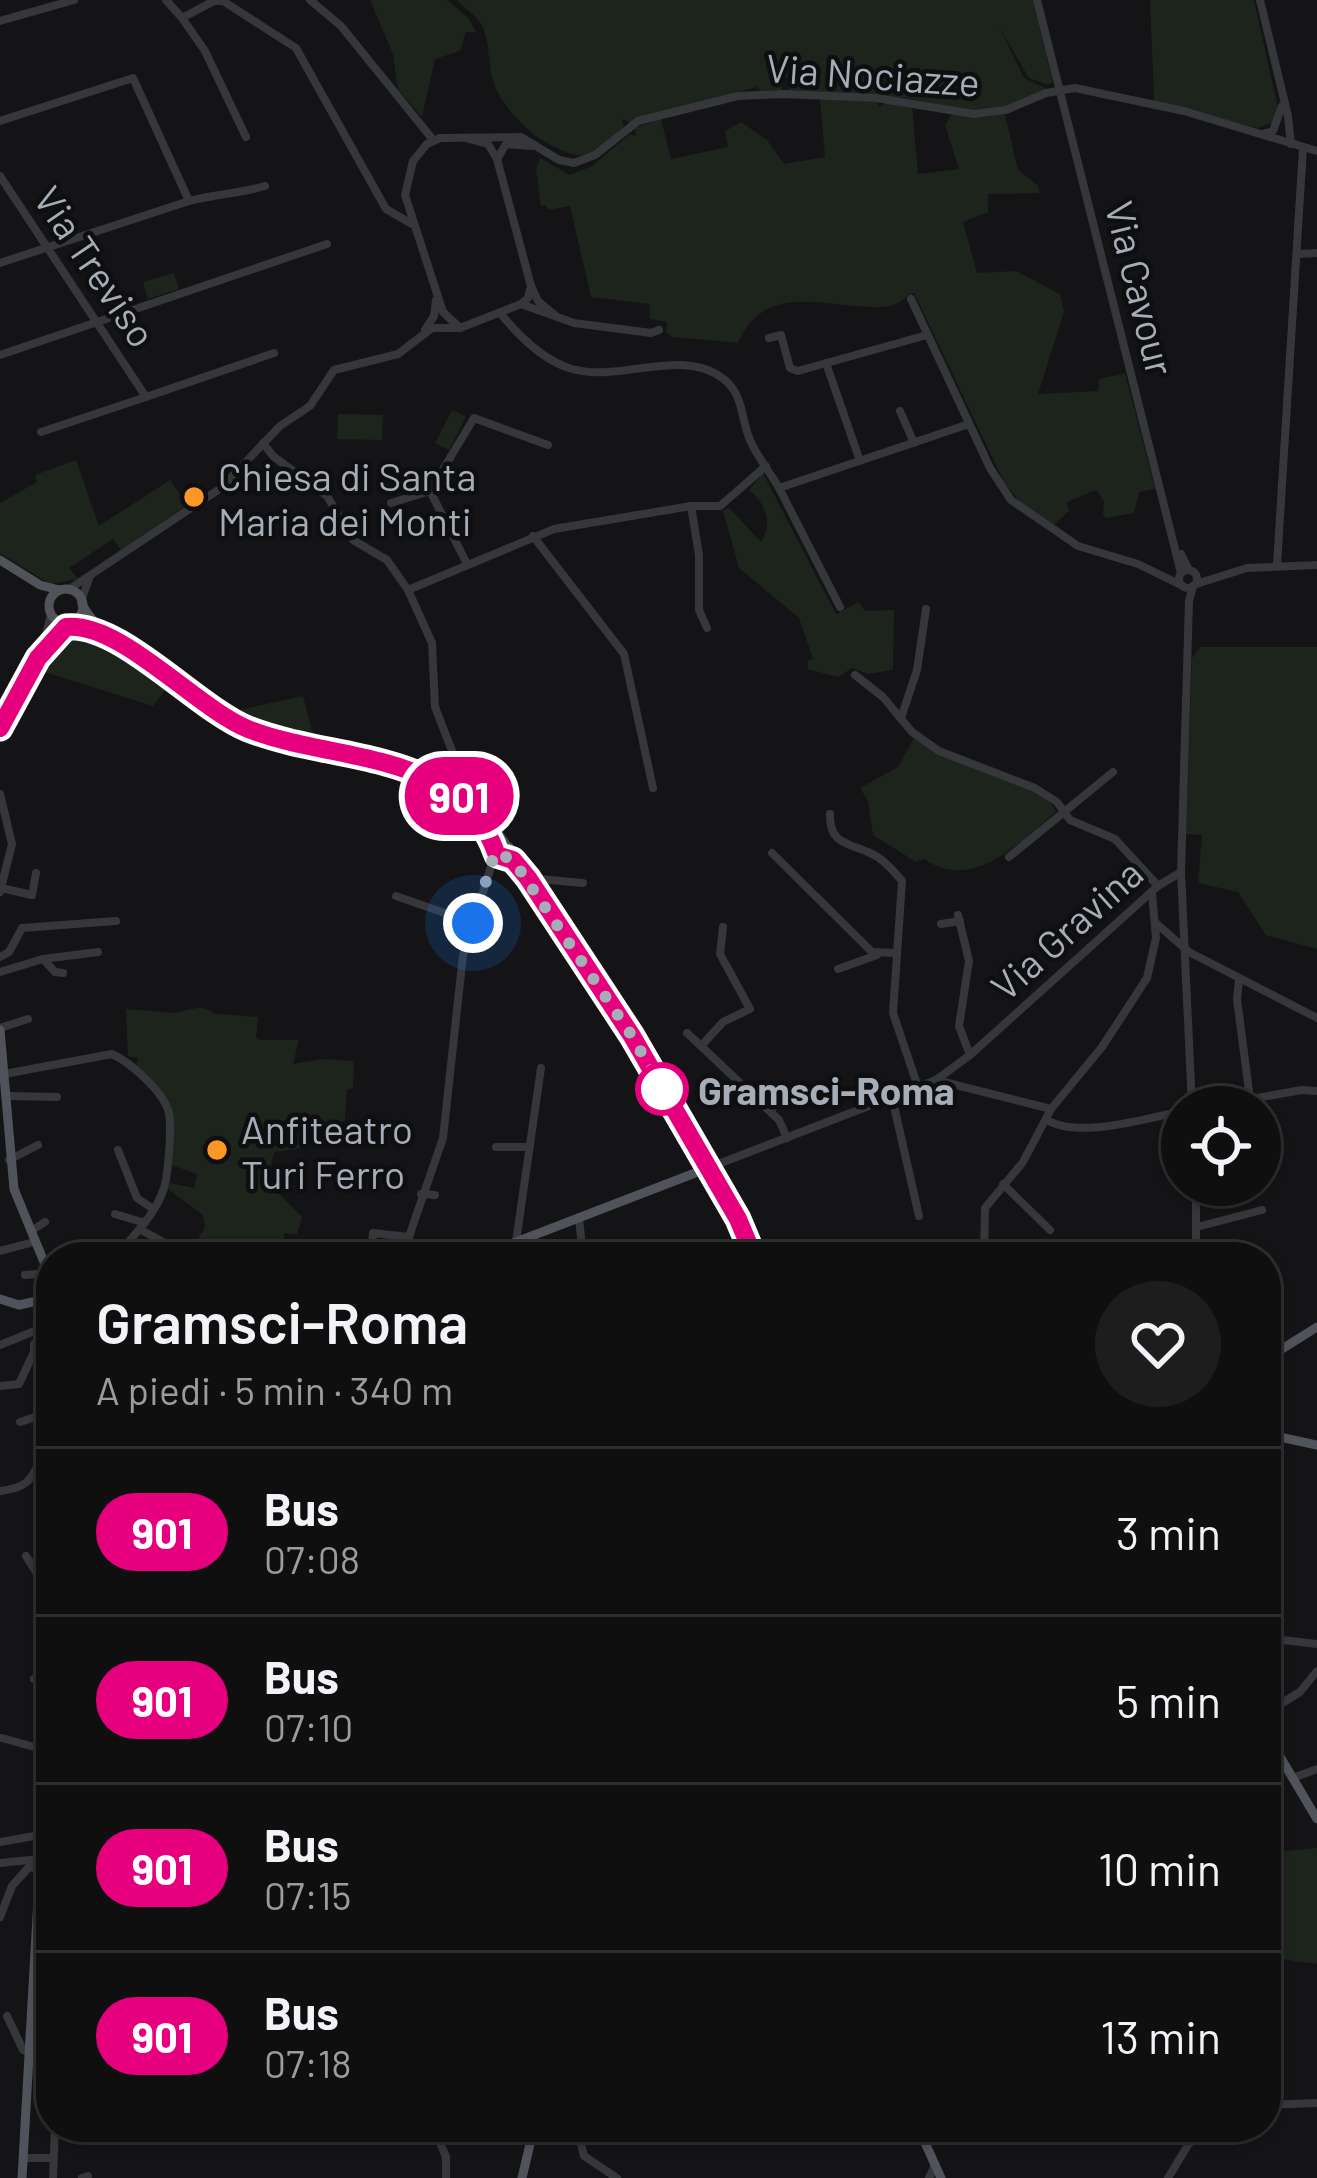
<!DOCTYPE html>
<html lang="it">
<head>
<meta charset="utf-8">
<style>
	body { margin:0; font-family:Barlow,sans-serif; background:#1d1d1e; color:#f1f3f6; height:100vh; display:flex; flex-direction:column; font-size:45px; white-space:nowrap }
	* { box-sizing:border-box; margin:0 }
	p { font-size:39px; color:#9b9c9f }
	.icon { flex:none; width:66px; height:66px; fill:none; stroke:currentColor; stroke-width:2; stroke-linecap:round; stroke-linejoin:round }
	.map { position:relative; flex:1; overflow:hidden }
	.side { position:absolute; left:36px; top:1242px; width:1245px; height:900px; display:flex; flex-direction:column; background:#0f0f10; border-radius:48px; box-shadow:0 3px 9px #0004,0 0 0 3px #2f2f30 }
	.side>* { flex:none }
	.badge { padding:0 24px; border-radius:39px; font-size:42px; line-height:78px }
	.controls { position:absolute; left:1161px; top:1086px; display:grid; gap:24px }
	.controls a { display:grid; place-items:center; width:120px; height:120px; border-radius:50%; background:#0f0f10; box-shadow:0 3px 9px #0004,0 0 0 3px #2f2f30; font-size:60px }
	.you { position:absolute; width:60px; height:60px; margin:-30px; border:9px solid #fff; border-radius:50%; background:#1a73e8; box-shadow:0 0 0 18px #1a73e833 }
	.map>.badge { position:absolute; translate:-50% -50%; box-shadow:0 0 0 6px #fff }
	.round { display:grid; place-items:center; flex:none; width:126px; height:126px; border-radius:63px; background:#1d1d1e }
	.overview { display:flex; align-items:center; justify-content:space-between; height:204px; padding:0 60px }
	h1 { font-size:57px; font-weight:600; line-height:90px }
	ul { padding:0; list-style:none }
	li { display:flex; align-items:center; gap:36px; height:168px; padding:0 60px; border-top:3px solid #2f2f30 }
	li div { flex:1 }
	li b { display:block; font-size:45px }
	li em { font-style:normal }
	li .badge { min-width:132px; font-weight:700; text-align:center }
	.map>svg:first-child { display:block }
</style>
</head>
<body>
<div class="map">
<svg width="1317" height="2178" viewBox="0 0 1317 2178">
	<rect width="100%" height="100%" fill="#141416"/>
	<g fill="#1c241c">
		<polygon points="370,0 447,0 469,19 476,32 466,32 460,51 435,59 422,117 398,89 393,54"/>
		<path d="M456 0H1033L1053 82 1048 85 1029 78 999 27 1024 78 1047 89 1007 106 973 111 906 98 789 91 788 78H783L782 90 761 91 757 87 644 116 631 123 622 119 624 129C584 160 583 163 542 140 527 131 508 111 498 93 487 73 491 48 483 27 478 17 465 8 456 0Z"/>
		<polygon points="1150,0 1254,0 1278,108 1274,123 1257,128 1154,101"/>
		<path d="M820 99 877 102 880 107 886 103 912 106 918 174 959 169 945 125 952 114 978 118 1005 114 1018 170 1039 186V193L988 194V212L963 222 977 273 1016 271 1060 294 1064 312 1038 394 1098 391 1099 379 1125 373 1155 489 1139 492 1134 513 1107 518 1103 515 1104 501 1096 490 1067 502 1069 511 1054 525 1022 504 1005 484 914 293C901 298 900 306 883 307 832 310 765 278 738 343L673 337 666 332 667 322 650 319 649 304 591 297 570 206 548 210 546 205 541 206 536 169 540 158 570 175 592 166 630 134 636 136 635 128 661 119 671 159 728 147 725 131 741 122 767 140 784 164 825 157Z"/>
		<polygon points="174,273 179,289 148,299 143,282"/>
		<polygon points="452,410 466,417 449,450 435,443"/>
		<polygon points="338,414 383,415 382,440 337,439"/>
		<polygon points="76,460 99,526 170,480 180,494 199,482 206,492 121,550 113,539 69,568 78,579 50,584 0,553 0,503 37,482 35,475"/>
		<path d="M763 473 836 614 859 602 865 611 894 610 893 670 868 674 852 668 838 677 808 669V660L813 659 799 618 739 568 723 511 729 508 733 512 761 542C773 524 766 503 749 490Z"/>
		<path d="M83 630 101 637 169 685 153 706 38 670C49 652 59 629 83 630Z"/>
		<polygon points="1200,647 1317,647 1317,949 1266,935 1238,892 1198,883 1202,835 1186,834 1192,658"/>
		<path d="M303 696 313 734C286 738 252 728 229 712Z"/>
		<path d="M914 738C946 752 1044 782 1056 812 1020 842 973 893 924 859L916 862 873 835 868 801 860 788 898 767Z"/>
		<path d="M201 1007 216 1014 258 1017 256 1037 259 1040H299L293 1064 323 1059 354 1061 353 1088 347 1090 345 1120 296 1149 274 1152 267 1182 302 1217 297 1235 284 1233 285 1257H199L191 1252 205 1227 203 1215 168 1189 170 1183 194 1188 197 1174 169 1164C181 1117 170 1102 136 1070L138 1058 128 1056 126 1009 174 1013Z"/>
		<polygon points="1317,1848 1317,1964 1266,1957 1266,1853"/>
	</g>
	<g fill="none" stroke-linecap="round" stroke-linejoin="round">
		<g stroke="#35373b" stroke-width="8">
			<polyline points="166,0 182,18 214,1 223,1 296,48 386,209 412,224"/>
			<polyline points="310,0 341,26 434,141"/>
			<polyline points="1037,0 1181,573"/>
			<polyline points="1260,0 1288,116 1291,144"/>
			<polyline points="182,18 205,51 246,137"/>
			<polyline points="0,21 74,0"/>
			<polyline points="0,121 133,78 189,201"/>
			<polyline points="1262,134 1273,131 1282,106"/>
			<polyline points="469,139 488,144 497,159 531,286 538,301 556,316"/>
			<polyline points="497,159 506,144 532,146"/>
			<polyline points="0,176 146,397 274,353"/>
			<polyline points="1297,254 1317,253"/>
			<path d="M0 263 189 201C215 194 239 194 265 186"/>
			<polyline points="911,299 990,468 1011,500 1078,546 1138,564 1181,585"/>
			<polyline points="521,304 574,323 651,333 659,330"/>
			<path d="M500 313C518 335 544 361 572 369 621 383 685 345 726 381 744 397 741 420 750 440 757 457 770 472 779 488L969 424"/>
			<polyline points="460,328 443,312 405,195 413,161 427,144 440,138 521,137 559,160 574,163 595,155 638,121 738,96 783,94 876,98 974,114 1006,110 1046,93 1075,88 1184,111 1317,151"/>
			<polyline points="425,330 434,316 436,300"/>
			<polyline points="769,338 781,335 790,368 798,371 927,335"/>
			<polyline points="0,355 327,244"/>
			<polyline points="826,363 860,461"/>
			<polyline points="900,411 914,443"/>
			<polyline points="41,432 146,397"/>
			<polyline points="263,443 273,456 327,496 353,540 387,560 408,590 432,643 435,707 456,761 472,783 487,816"/>
			<polyline points="779,488 840,607"/>
			<polyline points="391,503 430,491"/>
			<polyline points="691,506 699,555 699,610 707,628"/>
			<polyline points="533,536 624,654 653,788"/>
			<polyline points="1181,554 1189,570"/>
			<polyline points="466,562 430,491 474,418 548,445"/>
			<polyline points="1277,565 1303,148"/>
			<circle cx="1188" cy="579" r="9"/>
			<polyline points="1196,584 1247,568 1317,565"/>
			<polyline points="68,590 221,488 280,426 310,406 334,370 398,354 432,328 460,328 521,304 528,298 531,286"/>
			<polyline points="408,590 554,529 691,506 720,506 766,466"/>
			<polyline points="81,601 90,576"/>
			<polyline points="43,647 51,614"/>
			<polyline points="855,675 883,697 912,732 939,751 1035,788 1057,802 1070,820 1115,839 1158,886"/>
			<polyline points="901,718 917,670 926,609"/>
			<polyline points="0,728 41,654 69,622"/>
			<polyline points="0,794 12,844 0,892"/>
			<path d="M830 814C829 844 848 843 870 853 882 858 894 871 902 881L893 1013 918 1087"/>
			<polyline points="772,853 872,952 897,953"/>
			<polyline points="1009,857 1113,772"/>
			<polyline points="528,878 583,883"/>
			<polyline points="1,888 32,895 36,873"/>
			<polyline points="396,896 473,923"/>
			<polyline points="958,915 969,961 959,1026 970,1055"/>
			<polyline points="941,924 960,921"/>
			<polyline points="1157,924 1189,952 1317,1018"/>
			<polyline points="723,927 720,954 750,1009 723,1022 701,1046 779,1120 787,1138"/>
			<polyline points="0,957 9,952 22,928 116,921"/>
			<polyline points="43,959 55,972 63,973"/>
			<polyline points="838,969 877,955"/>
			<polyline points="0,972 43,959 98,952"/>
			<polyline points="1239,980 1237,999 1250,1099"/>
			<polyline points="0,1028 28,1019"/>
			<polyline points="687,1033 701,1046"/>
			<path d="M4 1074 112 1054C130 1062 164 1092 169 1113 172 1127 168 1175 164 1188 155 1216 133 1235 116 1257"/>
			<polyline points="936,1080 1051,1109"/>
			<polyline points="769,1094 774,1106 771,1112"/>
			<polyline points="6,1096 57,1097"/>
			<polyline points="892,1097 919,1216"/>
			<polyline points="1192,1107 1181,872 1189,601 1193,586"/>
			<polyline points="1206,1107 1302,1090 1317,1091"/>
			<path d="M1046 1119C1075 1140 1148 1118 1182 1111"/>
			<polyline points="496,1147 530,1147"/>
			<polyline points="118,1150 137,1198 153,1209"/>
			<polyline points="9,1160 38,1145"/>
			<polyline points="708,1168 936,1080 970,1055 1158,886 1181,872"/>
			<polyline points="1003,1184 1050,1230"/>
			<polyline points="1196,1185 1196,1257"/>
			<polyline points="421,1194 435,1195"/>
			<polyline points="115,1214 145,1223"/>
			<polyline points="579,1218 583,1257"/>
			<polyline points="1197,1227 1262,1210"/>
			<polyline points="141,1230 191,1257"/>
			<polyline points="31,1231 45,1222"/>
			<polyline points="516,1242 541,1068"/>
			<polyline points="0,1251 34,1242"/>
			<polyline points="371,1257 373,1233 409,1237"/>
			<polyline points="402,1257 443,1138 463,955 495,854"/>
			<polyline points="984,1257 985,1208 1023,1162 1051,1109 1102,1047 1147,978 1156,938 1152,893"/>
			<polyline points="25,1275 48,1273"/>
			<polyline points="0,1345 37,1330 40,1340"/>
			<polyline points="0,1386 19,1384 34,1352 34,1344 51,1337"/>
			<polyline points="20,1422 51,1412"/>
			<path d="M0 1491C38 1487 30 1471 51 1445"/>
			<polyline points="26,1556 38,1575 51,1579"/>
			<polyline points="1266,1638 1317,1644"/>
			<polyline points="34,1679 51,1678"/>
			<polyline points="1266,1713 1300,1692 1317,1671"/>
			<polyline points="2,1738 45,1750"/>
			<polyline points="1293,1778 1317,1769"/>
			<polyline points="0,1842 40,1835"/>
			<polyline points="0,1863 39,1859"/>
			<polyline points="41,1896 51,1929"/>
			<polyline points="0,1917 12,1886 29,1867 39,1869"/>
			<polyline points="7,2016 23,2050 29,2051"/>
			<polyline points="1266,2105 1317,2103"/>
			<polyline points="434,2127 446,2157 446,2178"/>
			<polyline points="577,2127 584,2156 617,2178"/>
			<polyline points="23,2158 52,2158"/>
			<polyline points="53,2178 55,2127"/>
			<polyline points="82,2178 88,2176"/>
			<polyline points="929,2178 935,2165"/>
			<polyline points="1168,2178 1188,2145 1206,2127"/>
		</g>
		<g stroke="#50545a" stroke-width="9">
			<polyline points="0,560 40,585 59,590"/>
			<circle cx="66" cy="606" r="17"/>
			<path d="M82 604C97 632 125 648 150 665 182 686 215 717 251 730 339 762 448 755 505 843"/>
			<polyline points="69,622 102,633"/>
			<polyline points="509,847 631,1036 749,1239 754,1257"/>
			<path d="M503 857 510 848 501 842 495 847 496 854C501 859 510 857 517 863"/>
			<polyline points="0,1030 14,1189 51,1279"/>
			<polyline points="477,1257 708,1168"/>
			<polyline points="0,1299 19,1305 51,1298"/>
			<polyline points="1266,1359 1317,1327"/>
			<polyline points="1266,1434 1317,1445"/>
			<polyline points="1266,1733 1317,1819"/>
			<polyline points="918,2127 941,2178"/>
			<polyline points="22,2178 51,1673"/>
			<polyline points="522,2178 534,2127"/>
		</g>
	</g>
	<g fill="none" stroke-linecap="round" stroke-linejoin="round">
		<g stroke="#fff" stroke-width="27">
			<path id="line" d="M0 728 38 658 66 627C120 621 196 708 248 729 337 764 459 747 497 855L513 860 528 878 632 1036 738 1219 754 1257"/>
		</g>
		<use href="#line" stroke="#e6007e" stroke-width="18"/>
		<polyline stroke="#a5adb7" stroke-width="12" stroke-dasharray="0 21.6" points="473,923 495,852 513,860 632,1036 662,1089"/>
	</g>
	<g fill="#fb9726" stroke="#0f0f11" stroke-width="4.5">
		<circle cx="194" cy="497" r="12"/>
		<circle cx="217" cy="1150" r="12"/>
	</g>
	<circle fill="#fff" stroke="#e6007e" stroke-width="6" cx="662" cy="1089" r="24"/>
	<g text-anchor="middle" dominant-baseline="central" stroke-width="9" stroke-linejoin="round" paint-order="stroke">
		<g font-size="39" fill="#a5adb7" stroke="#0f0f11">
			<text transform="translate(873 74) rotate(4)">Via Nociazze</text>
			<text transform="translate(96 266) rotate(56)">Via Treviso</text>
			<text transform="translate(1141 288) rotate(76)">Via Cavour</text>
			<text transform="translate(1066 929) rotate(-42)">Via Gravina</text>
		</g>
		<g font-size="39" fill="#a5adb7" stroke="#0f0f11" text-anchor="start">
			<text x="218" y="475">Chiesa di Santa<tspan x="218" dy="45">Maria dei Monti</tspan></text>
			<text x="241" y="1128">Anfiteatro<tspan x="241" dy="45">Turi Ferro</tspan></text>
		</g>
		<g font-size="39" font-weight="bold" fill="#a5adb7" stroke="#0f0f11" text-anchor="start">
			<text x="698" y="1089">Gramsci-Roma</text>
		</g>
	</g>
</svg>
<div class="controls">
<a><svg class="icon" aria-label="locate" viewBox="0 0 24 24"><circle cx="12" cy="12" r="6"/><path d="M12 2v4M12 18v4M2 12h4M18 12h4"/></svg></a>
</div>
<div class="you" style="left:473px;top:923px"></div>
<b class="badge" style="left:459px;top:796px;background:#e6007e;color:#fff">901</b>
<section class="side">
<div class="overview"><div><h1>Gramsci-Roma</h1><p>A piedi · 5 min · 340 m</p></div><a class="round"><svg class="icon" aria-label="heart" viewBox="0 0 24 24"><path d="M12 20l-8-8c-3-5 5-10 8-4 3-6 11-1 8 4z"/></svg></a></div>
<ul>
<li><span class="badge" style="background:#e6007e;color:#fff">901</span><div><b>Bus</b><p>07:08</p></div><em>3 min</em></li>
<li><span class="badge" style="background:#e6007e;color:#fff">901</span><div><b>Bus</b><p>07:10</p></div><em>5 min</em></li>
<li><span class="badge" style="background:#e6007e;color:#fff">901</span><div><b>Bus</b><p>07:15</p></div><em>10 min</em></li>
<li><span class="badge" style="background:#e6007e;color:#fff">901</span><div><b>Bus</b><p>07:18</p></div><em>13 min</em></li>
</ul>
</section>
</div>
</body>
</html>
